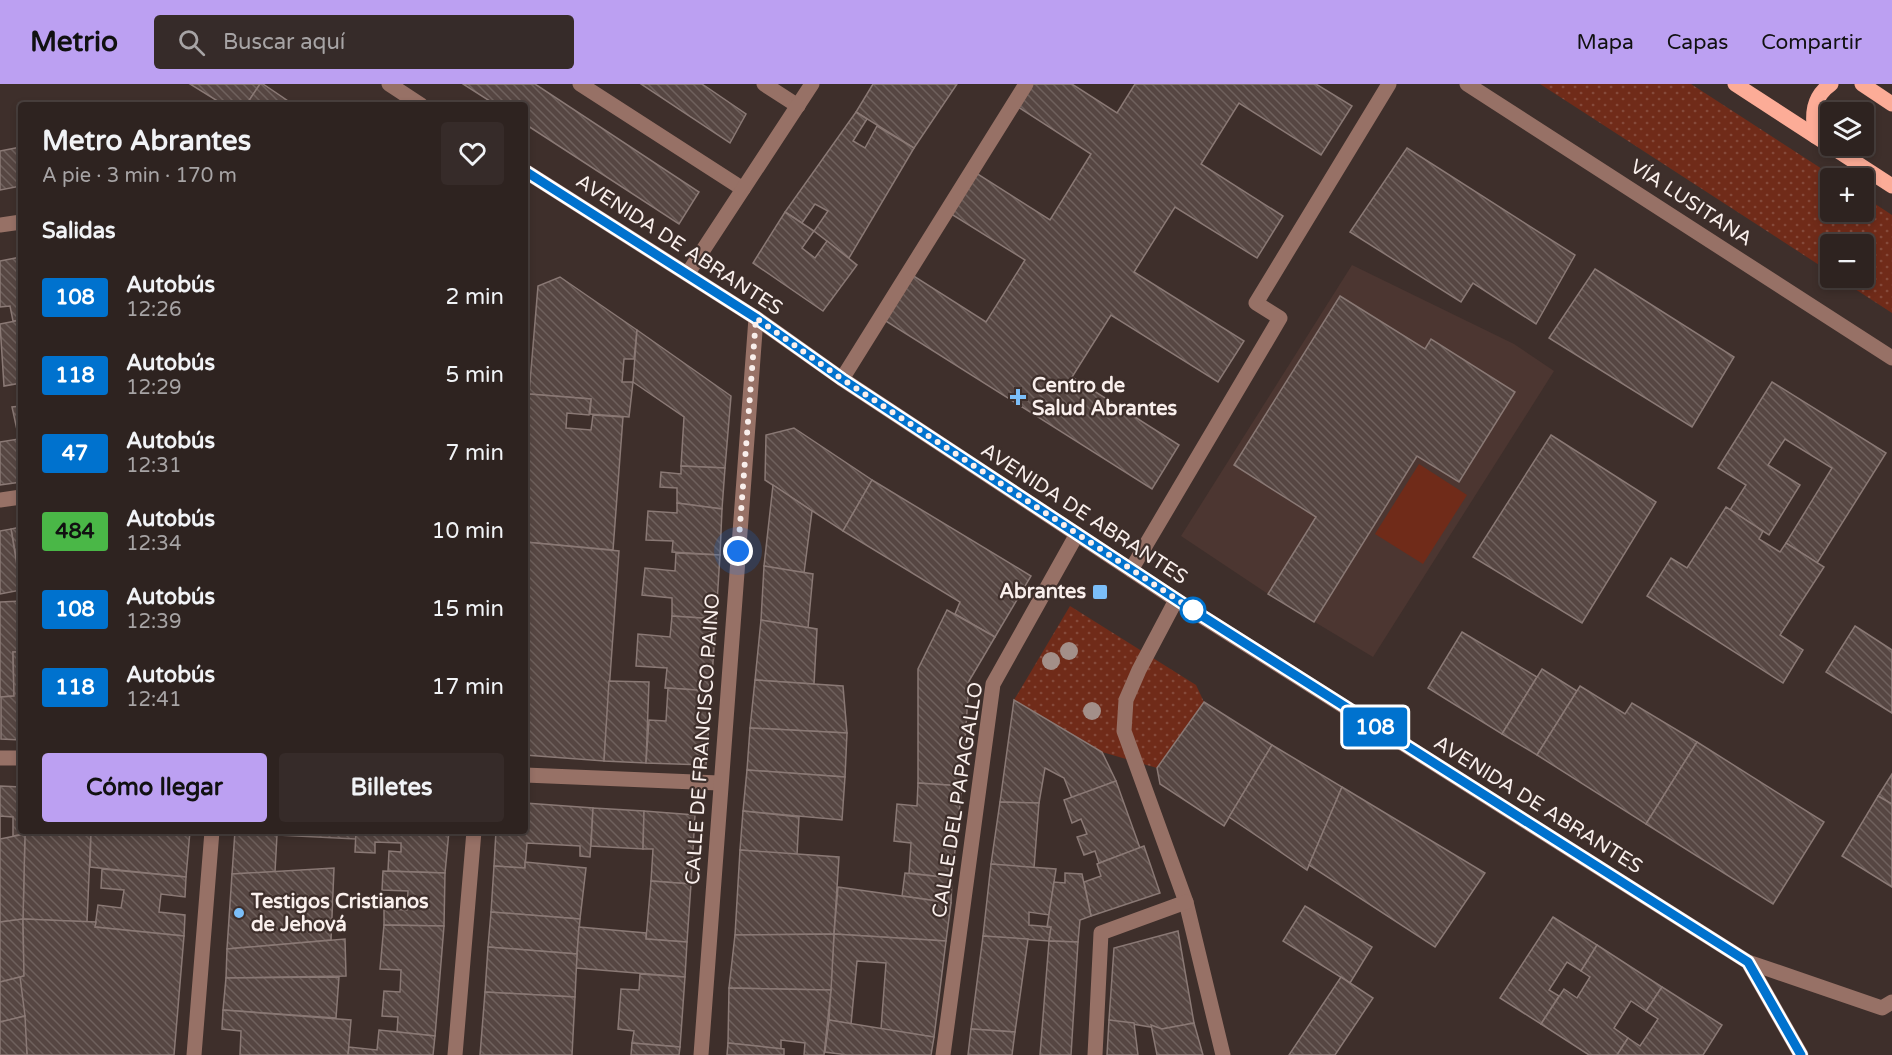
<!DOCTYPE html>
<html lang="es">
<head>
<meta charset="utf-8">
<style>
	body { margin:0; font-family:"Varela Round",sans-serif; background:#362b29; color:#f1f3f6; height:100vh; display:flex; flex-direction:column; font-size:22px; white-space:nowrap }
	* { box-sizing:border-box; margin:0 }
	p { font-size:20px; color:#a7a4a5 }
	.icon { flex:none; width:33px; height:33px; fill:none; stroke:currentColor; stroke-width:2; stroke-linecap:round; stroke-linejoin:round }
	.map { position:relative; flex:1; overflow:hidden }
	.drawer { position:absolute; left:18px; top:18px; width:510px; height:732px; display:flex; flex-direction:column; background:#2e2320; border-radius:6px; box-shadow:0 3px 9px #0003,0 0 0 2px #49403e }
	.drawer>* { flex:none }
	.badge { padding:0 12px; border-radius:4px; font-size:21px; line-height:39px }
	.fabs { position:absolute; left:1820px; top:18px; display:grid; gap:12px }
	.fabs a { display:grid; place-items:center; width:54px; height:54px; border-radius:6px; background:#2e2320; box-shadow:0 3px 9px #0003,0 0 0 2px #49403e; font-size:30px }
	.you { position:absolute; width:30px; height:30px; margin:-15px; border:4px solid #fff; border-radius:50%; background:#1a73e8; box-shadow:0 0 0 9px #1a73e833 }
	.map>.badge { position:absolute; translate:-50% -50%; box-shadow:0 0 0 3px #fff }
	h2 { padding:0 24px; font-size:22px; line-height:54px }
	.round { display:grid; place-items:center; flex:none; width:63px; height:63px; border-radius:6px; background:#362b29 }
	.headline { display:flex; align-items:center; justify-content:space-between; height:102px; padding:0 24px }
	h1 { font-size:28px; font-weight:700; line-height:45px }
	.action { display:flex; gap:12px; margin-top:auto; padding:12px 24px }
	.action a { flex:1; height:69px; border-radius:6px; background:#bca0f2; color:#111; font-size:24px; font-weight:700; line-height:69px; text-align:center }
	.action a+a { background:#362b29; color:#f1f3f6 }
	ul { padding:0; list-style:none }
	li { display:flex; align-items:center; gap:18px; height:78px; padding:0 24px }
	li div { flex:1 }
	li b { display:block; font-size:22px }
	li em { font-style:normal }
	li .badge { min-width:66px; font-weight:700; text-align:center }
	header { display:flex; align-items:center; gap:36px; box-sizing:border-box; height:84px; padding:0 30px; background:#bca0f2; color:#111 }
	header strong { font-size:28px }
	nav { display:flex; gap:33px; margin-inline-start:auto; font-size:21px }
	.search { width:420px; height:54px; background:#362b29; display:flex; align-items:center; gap:15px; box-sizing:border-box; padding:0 21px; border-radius:6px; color:#a7a4a5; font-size:22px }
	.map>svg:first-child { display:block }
</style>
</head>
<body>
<header>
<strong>Metrio</strong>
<div class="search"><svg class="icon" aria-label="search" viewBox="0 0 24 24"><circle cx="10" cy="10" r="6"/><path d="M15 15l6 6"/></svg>Buscar aquí</div>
<nav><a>Mapa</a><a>Capas</a><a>Compartir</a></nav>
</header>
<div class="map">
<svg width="1892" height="971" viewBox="0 0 1892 971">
	<defs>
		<pattern id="grass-dots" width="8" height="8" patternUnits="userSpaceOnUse" patternTransform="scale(1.5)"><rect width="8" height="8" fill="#702b19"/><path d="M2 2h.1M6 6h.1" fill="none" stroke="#854a3b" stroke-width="1.8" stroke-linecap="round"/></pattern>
		<pattern id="building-back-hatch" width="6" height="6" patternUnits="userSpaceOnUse" patternTransform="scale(1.5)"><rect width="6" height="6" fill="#564642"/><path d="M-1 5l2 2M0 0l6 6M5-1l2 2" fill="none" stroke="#6f615d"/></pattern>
	</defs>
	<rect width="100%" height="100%" fill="#3e2f2b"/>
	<polygon fill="#4c3631" points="1352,181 1514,260 1554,287 1373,573 1268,510 1181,452"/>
	<g fill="url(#grass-dots)">
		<polygon points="1540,0 1691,0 1836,94 1830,94 1830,128 1863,128 1863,112 1892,131 1892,229 1838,194 1863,194 1863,160 1830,160 1830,188"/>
		<polygon points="1070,522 1196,601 1204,618 1157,684 1102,668 1014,616"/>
	</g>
	<polygon fill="#702b19" points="1419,380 1467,411 1423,480 1375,450"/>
	<g fill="url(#building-back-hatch)" stroke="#8a7975" stroke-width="1.5">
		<polygon points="190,0 260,0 246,21 224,21"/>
		<polygon points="260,0 263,0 294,21 246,21"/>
		<polygon points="463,0 535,0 699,108 679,140 525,40 525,21 496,21"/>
		<polygon points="641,0 702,0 746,30 730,59"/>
		<polygon points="873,0 957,0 914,64 856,28"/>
		<polygon points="1028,0 1072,0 1117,29 1135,0 1316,0 1352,22 1321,71 1239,19 1201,80 1283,132 1257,174 1175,123 1134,188 1244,257 1218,298 1111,231 1072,293 1179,361 1152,405 881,234 909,189 986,238 1025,176 948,128 973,87 1050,136 1091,70 1015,21"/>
		<polygon points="856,28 867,35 853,57 865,64 877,42 914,64 849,174 814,147 828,127 815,120 802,139 785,128"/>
		<polygon points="21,63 21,102 0,106 0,67"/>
		<polygon points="1407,64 1575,171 1536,240 1473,199 1461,218 1350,148"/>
		<polygon points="785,128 814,147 802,164 815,174 827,157 857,181 823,227 753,179"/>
		<polygon points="21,173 21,236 13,237 10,222 0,223 0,177"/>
		<polygon points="1595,185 1734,273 1692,343 1549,254"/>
		<polygon points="560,193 637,246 634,275 624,275 622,298 633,298 629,333 590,330 591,315 529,310 538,202"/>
		<polygon points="1340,212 1425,265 1431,255 1515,308 1459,398 1417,372 1314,538 1268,510 1316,433 1234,381"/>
		<polygon points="21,236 21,299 4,302 0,240"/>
		<polygon points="637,246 731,312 725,384 681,382 684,333 633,298"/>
		<polygon points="1772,298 1886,369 1817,479 1786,459 1832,384 1785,355 1768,381 1800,401 1769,451 1730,426 1746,401 1718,384"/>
		<polygon points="529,310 591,315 589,331 567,329 566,344 591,346 593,331 623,333 613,466 525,458 525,364"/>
		<polygon points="21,322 21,398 0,401 0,358 19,355 12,323"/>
		<polygon points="794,344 872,396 843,447 765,396 766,351"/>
		<polygon points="1551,351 1656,418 1582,539 1473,473"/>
		<polygon points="681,382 725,384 722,425 677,419 677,404 660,403 661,388 681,390"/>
		<polygon points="872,396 1031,492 995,553 955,530 960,518 843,447"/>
		<polygon points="773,401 812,427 804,489 764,482"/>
		<polygon points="677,419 722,425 720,471 672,468 673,457 646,456 648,427 677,429"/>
		<polygon points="1726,423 1763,447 1759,455 1780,468 1786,459 1824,483 1780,551 1803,566 1783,599 1647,512 1671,474 1687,484"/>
		<polygon points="21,443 21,502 11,445"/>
		<polygon points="11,445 21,506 0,510 0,447"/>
		<polygon points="525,458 619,467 604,677 525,671"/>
		<polygon points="676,469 720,471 716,535 672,532 672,514 642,511 645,484 675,487"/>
		<polygon points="764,482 813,490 808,544 761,536"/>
		<polygon points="21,517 21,568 13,568 14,612 0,613 0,518"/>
		<polygon points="947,526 995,553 969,597 962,702 918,699 918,585"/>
		<polygon points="672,532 716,535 711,607 665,604 667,584 636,582 638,550 670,553"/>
		<polygon points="761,536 817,545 814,600 755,596"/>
		<polygon points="1855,542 1892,566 1892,629 1826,588"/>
		<polygon points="1462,548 1537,593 1502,650 1428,604"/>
		<polygon points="13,568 21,568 21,656 1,655 1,613 14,612"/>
		<polygon points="1542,585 1577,607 1537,671 1502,650"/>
		<polygon points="755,596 843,602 847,649 750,644"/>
		<polygon points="609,597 649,598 646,679 604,677"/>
		<polygon points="1580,602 1625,630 1632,619 1697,658 1646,740 1537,671"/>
		<polygon points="668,604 711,607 706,681 646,679 649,636 666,637"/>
		<polygon points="1014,616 1102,668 1116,697 1072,714 1064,694 1045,684 1039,719 1000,718"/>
		<polygon points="1204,618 1272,661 1224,742 1160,700 1157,684"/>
		<polygon points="750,644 847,649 845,693 747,686"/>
		<polygon points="1697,658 1824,738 1773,820 1646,740"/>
		<polygon points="1272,661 1342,703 1307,786 1229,733"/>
		<polygon points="747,686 845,693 842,736 743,727"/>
		<polygon points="1892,690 1892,720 1878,712"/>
		<polygon points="1116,697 1140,764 1099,779 1095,767 1084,771 1077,753 1087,750 1081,735 1072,739 1064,716"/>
		<polygon points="918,699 962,702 952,794 909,789 911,759 894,757 897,720 917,722"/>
		<polygon points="0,702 21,703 21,747 25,747 25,750 13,752 13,733 0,732 0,755"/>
		<polygon points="1342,703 1485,789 1435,863 1309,781"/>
		<polygon points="1878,712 1892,720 1892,803 1842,772"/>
		<polygon points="1000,718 1039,719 1034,784 991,780"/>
		<polygon points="525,719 593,724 590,773 580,772 580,762 527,759 525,784 494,782 496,747 525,747"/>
		<polygon points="593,724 644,727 643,765 591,762"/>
		<polygon points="644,727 695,731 691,800 651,797 653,765 643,765"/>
		<polygon points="743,727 799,733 797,771 740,766"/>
		<polygon points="25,747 91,747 87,838 23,835"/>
		<polygon points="91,747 190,747 186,793 90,783"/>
		<polygon points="235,747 356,747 356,755 277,751 275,788 232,790"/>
		<polygon points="356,747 449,747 445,789 388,787 389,767 401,768 401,759 375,758 375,769 355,768"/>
		<polygon points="25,750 23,835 0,838 0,755"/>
		<polygon points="1144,762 1160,809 1091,832 1084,798 1101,792 1097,780"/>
		<polygon points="740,766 839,773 834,850 735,851"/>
		<polygon points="525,778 586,784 580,835 491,828 494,782 525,784"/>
		<polygon points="991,780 1056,785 1049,831 1029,828 1029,841 1051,843 1049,857 983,852"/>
		<polygon points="334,784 331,856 227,865 232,790"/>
		<polygon points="102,785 186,793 185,813 161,810 159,828 185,831 184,852 95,843 98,821 121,824 124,806 101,804"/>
		<polygon points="383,787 445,789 444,842 384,841 384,825 407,826 408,807 382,806"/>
		<polygon points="905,789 952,794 951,819 902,812"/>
		<polygon points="1065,789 1082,790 1091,832 1080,836 1078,858 1049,857 1051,843 1047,843 1054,798 1065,799"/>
		<polygon points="651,797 691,800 687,858 646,855"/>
		<polygon points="838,803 951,819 946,857 834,850"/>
		<polygon points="1305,822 1372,863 1350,899 1283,857"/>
		<polygon points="491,828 580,835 577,870 488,863"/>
		<polygon points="1553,833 1597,861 1581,887 1567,878 1549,906 1559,912 1541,940 1500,914"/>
		<polygon points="23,835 24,892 0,898 0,838"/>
		<polygon points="23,835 96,838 95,843 184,852 174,971 27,971 20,893 24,892"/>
		<polygon points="384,841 444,842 435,952 397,948 398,933 382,932 384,907 400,908 401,886 380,885"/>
		<polygon points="579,843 646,849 646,855 687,858 685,893 576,884"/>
		<polygon points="1178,847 1194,939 1162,945 1109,936 1114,864"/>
		<polygon points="834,850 946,857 934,953 881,945 886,879 857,877 851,940 829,936"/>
		<polygon points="834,850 831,906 729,904 735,851"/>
		<polygon points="983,852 1028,855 1015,948 971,945"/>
		<polygon points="345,855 346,892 226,894 227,865"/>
		<polygon points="1049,857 1078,858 1071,971 1040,971"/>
		<polygon points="1597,861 1662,903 1646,927 1631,917 1614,944 1628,954 1617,971 1589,971 1541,940 1564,905 1577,914 1590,893 1581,887"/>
		<polygon points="488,863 577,870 575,913 485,908"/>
		<polygon points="640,890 685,893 680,963 632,959 634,947 618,945 621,905 639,906"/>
		<polygon points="20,893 25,932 0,938 0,898"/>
		<polygon points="339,893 336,934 223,926 226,894"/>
		<polygon points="1341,893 1373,914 1335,971 1289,971"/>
		<polygon points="1662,903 1722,941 1703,971 1617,971 1628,954 1640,962 1658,935 1646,927"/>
		<polygon points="729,904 831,906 824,971 804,971 805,959 781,956 781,965 728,959"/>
		<polygon points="485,908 575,913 572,971 480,971"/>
		<polygon points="223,926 351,936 348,971 240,971 241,947 222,945"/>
		<polygon points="25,932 27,971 0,971 0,938"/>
		<polygon points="829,936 934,953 931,971 847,971 825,968"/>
		<polygon points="1109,936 1134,939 1138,971 1107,971"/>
		<polygon points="1194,939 1203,971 1157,971 1151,941 1162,945"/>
		<polygon points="971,945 1015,948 1012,971 968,971"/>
		<polygon points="379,946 435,952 433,971 348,971 349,963 377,966"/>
		<polygon points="632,959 680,963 679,971 631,971"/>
		<polygon points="728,959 784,965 784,971 727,971"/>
	</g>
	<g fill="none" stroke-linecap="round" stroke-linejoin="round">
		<g stroke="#977166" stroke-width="15">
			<polyline points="389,0 421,21"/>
			<polyline points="580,0 743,105"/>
			<polyline points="764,0 798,22"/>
			<polyline points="1467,0 1892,274"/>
			<polyline points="525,87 756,234 842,295 1190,525 1748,878 1801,971"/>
			<polyline points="0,141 21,138"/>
			<polyline points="688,189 812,0"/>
			<polyline points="842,295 1026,0"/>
			<polyline points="0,416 21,413"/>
			<polyline points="1131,486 1280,234 1256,219 1389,0"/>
			<polyline points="1176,516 1139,586 1126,616 1124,647 1186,818 1223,971"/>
			<polyline points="0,674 21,674"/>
			<polyline points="525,691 719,699"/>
			<polyline points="1748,878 1882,924 1892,918"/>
			<polyline points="194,971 212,747"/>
			<polyline points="455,971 474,747"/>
			<polyline points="701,971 756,234"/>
			<polyline points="943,971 993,600 1077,450"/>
			<polyline points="1095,971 1101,849 1186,818"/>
		</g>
		<g stroke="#fcac97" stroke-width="15">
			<polyline points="1735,0 1892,102"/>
			<polyline points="1862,0 1892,20"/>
			<path d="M1815 52C1812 31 1812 13 1831 0"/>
		</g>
	</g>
	<g fill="#a38f89">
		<circle cx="1069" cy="567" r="9"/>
		<circle cx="1051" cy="577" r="9"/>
		<circle cx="1092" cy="627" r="9"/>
	</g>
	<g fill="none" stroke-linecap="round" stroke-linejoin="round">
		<g stroke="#fff" stroke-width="14">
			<polyline id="line" points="525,87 756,234 842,295 1191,525 1748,878 1801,971"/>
		</g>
		<use href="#line" stroke="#0072ce" stroke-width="9"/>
		<polyline stroke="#f9efec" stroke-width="6" stroke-dasharray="0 10.8" points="738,467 756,234 842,295 1193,526"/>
	</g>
	<g fill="#7bbef8" stroke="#3e2f2b" stroke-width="2">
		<path d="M1015 304h6v6h6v6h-6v6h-6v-6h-6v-6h6z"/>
		<rect x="1092" y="500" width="16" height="16" rx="3"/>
		<circle cx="239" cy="829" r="6"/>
	</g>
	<circle fill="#fff" stroke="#0072ce" stroke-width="3" cx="1193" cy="526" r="12"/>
	<g text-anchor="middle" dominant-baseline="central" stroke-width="4.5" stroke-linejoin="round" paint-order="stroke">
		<g font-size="20" fill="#f9efec" stroke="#3e2f2b">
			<text transform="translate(1691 119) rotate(33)">VÍA LUSITANA</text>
			<text transform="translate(679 161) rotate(33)">AVENIDA DE ABRANTES</text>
			<text transform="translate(1084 430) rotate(33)">AVENIDA DE ABRANTES</text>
			<text transform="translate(703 655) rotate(-86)">CALLE DE FRANCISCO PAINO</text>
			<text transform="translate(958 716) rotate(-81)">CALLE DEL PAPAGALLO</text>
			<text transform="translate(1538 721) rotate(32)">AVENIDA DE ABRANTES</text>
		</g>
		<g font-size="20" font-weight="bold" fill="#f9efec" stroke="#3e2f2b" text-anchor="start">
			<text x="1032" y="302">Centro de<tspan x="1032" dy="23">Salud Abrantes</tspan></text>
			<text x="1086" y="508" text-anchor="end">Abrantes</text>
			<text x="251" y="818">Testigos Cristianos<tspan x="251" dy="23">de Jehová</tspan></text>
		</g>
	</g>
</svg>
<div class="fabs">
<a><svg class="icon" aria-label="layers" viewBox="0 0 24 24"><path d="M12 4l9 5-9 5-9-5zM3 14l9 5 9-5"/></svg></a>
<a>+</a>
<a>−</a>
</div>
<div class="you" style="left:738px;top:467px"></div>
<b class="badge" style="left:1375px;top:643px;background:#0072ce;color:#fff">108</b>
<section class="drawer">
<div class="headline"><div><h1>Metro Abrantes</h1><p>A pie · 3 min · 170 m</p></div><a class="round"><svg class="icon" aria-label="heart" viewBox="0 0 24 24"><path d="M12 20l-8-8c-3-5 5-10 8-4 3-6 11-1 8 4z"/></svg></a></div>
<h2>Salidas</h2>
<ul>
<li><span class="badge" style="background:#0072ce;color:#fff">108</span><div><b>Autobús</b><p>12:26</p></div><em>2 min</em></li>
<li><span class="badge" style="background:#0072ce;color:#fff">118</span><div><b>Autobús</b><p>12:29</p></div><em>5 min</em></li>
<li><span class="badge" style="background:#0072ce;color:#fff">47</span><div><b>Autobús</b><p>12:31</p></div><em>7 min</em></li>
<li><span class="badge" style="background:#4ab747;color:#111">484</span><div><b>Autobús</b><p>12:34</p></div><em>10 min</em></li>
<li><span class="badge" style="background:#0072ce;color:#fff">108</span><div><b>Autobús</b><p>12:39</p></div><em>15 min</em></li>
<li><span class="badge" style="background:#0072ce;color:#fff">118</span><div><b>Autobús</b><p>12:41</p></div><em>17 min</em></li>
</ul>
<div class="action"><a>Cómo llegar</a><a>Billetes</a></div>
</section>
</div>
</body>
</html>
